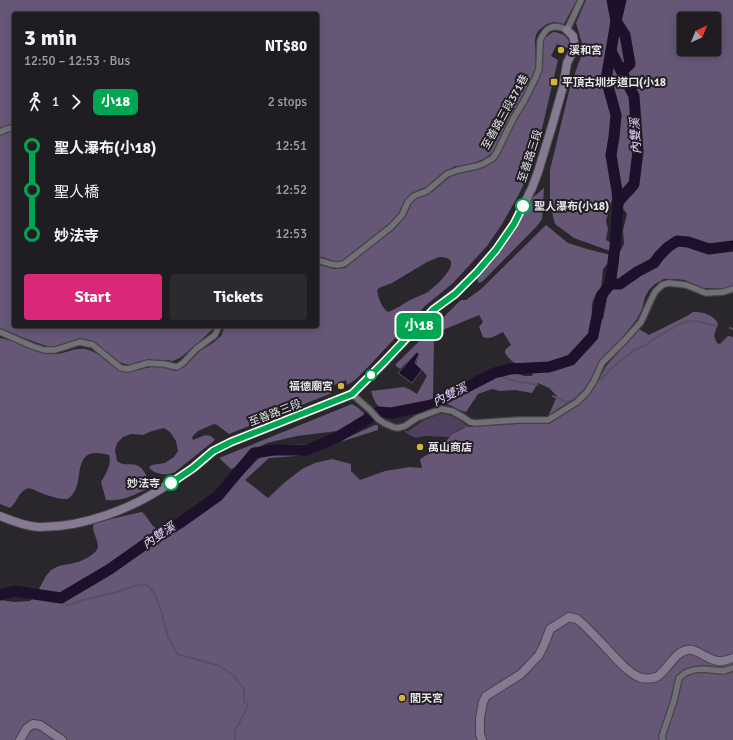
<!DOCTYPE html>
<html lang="en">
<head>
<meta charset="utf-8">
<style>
	body { margin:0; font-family:Signika,"Noto Sans TC",sans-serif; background:#2c2a2e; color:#f1f3f6; height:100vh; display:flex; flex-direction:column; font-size:15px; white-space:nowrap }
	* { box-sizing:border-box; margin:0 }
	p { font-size:13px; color:#a1a2a5 }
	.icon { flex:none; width:22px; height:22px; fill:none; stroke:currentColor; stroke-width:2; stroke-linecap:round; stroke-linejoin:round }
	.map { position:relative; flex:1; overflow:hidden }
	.panel { position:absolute; left:12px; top:12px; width:307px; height:316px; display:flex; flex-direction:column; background:#1f1d21; border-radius:4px; box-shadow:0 2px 10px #0003,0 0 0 1px #3c3b3f }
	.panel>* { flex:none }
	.badge { padding:0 8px; border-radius:6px; font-size:14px; line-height:26px }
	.needle { width:26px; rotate:44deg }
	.tools { position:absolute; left:677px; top:12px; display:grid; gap:8px }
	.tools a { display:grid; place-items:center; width:44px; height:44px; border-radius:4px; background:#1f1d21; box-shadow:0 2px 10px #0003,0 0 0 1px #3c3b3f; font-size:20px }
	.map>.badge { position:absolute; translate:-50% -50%; box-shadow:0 0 0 2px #fff }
	.legs { display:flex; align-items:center; gap:6px; height:44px; padding:0 12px; font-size:13px }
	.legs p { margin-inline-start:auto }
	.headline { display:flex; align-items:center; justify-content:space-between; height:68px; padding:0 12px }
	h1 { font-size:22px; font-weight:800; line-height:30px }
	.button { display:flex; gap:8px; margin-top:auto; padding:8px 12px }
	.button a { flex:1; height:46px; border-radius:4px; background:#db2777; color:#fff; font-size:16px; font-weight:800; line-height:46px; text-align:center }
	.button a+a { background:#2c2a2e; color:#f1f3f6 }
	ul { padding:0 12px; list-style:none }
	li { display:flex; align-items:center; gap:14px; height:44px; font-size:15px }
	li i { display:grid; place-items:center; width:6px; height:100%; margin:0 5px; background:currentColor }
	li i::after { content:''; width:10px; height:10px; margin:-5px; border:3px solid; border-radius:50%; background:#1f1d21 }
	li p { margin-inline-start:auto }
	li:first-child i { background:linear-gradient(#0000 50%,currentColor 0) }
	li:last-child i { background:linear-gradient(currentColor 50%,#0000 0) }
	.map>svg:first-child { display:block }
</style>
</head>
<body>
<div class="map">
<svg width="733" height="740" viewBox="0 0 733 740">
	<rect width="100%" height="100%" fill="#29272c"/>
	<path fill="#4e405e" d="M440 414C452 413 460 420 469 427 462 427 453 432 449 437L425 436 416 438 409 435 404 431H408L424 420Z"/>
	<g fill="#665777" fill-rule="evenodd">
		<polygon points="0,0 577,0 564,24 554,22 547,24 539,30 536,35 535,40 536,68 534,76 508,122 495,150 486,158 467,166 455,166 441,174 427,187 420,189 412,194 407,199 399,214 394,220 358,248 347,258 341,261 334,261 322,257 317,257 317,14 14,14 14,326 125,326 127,327 132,326 215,326 214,328 197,344 180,358 173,361 166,360 141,361 129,365 119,362 96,344 90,340 79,339 72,342 61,346 53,347 43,345 0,329"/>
		<path d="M586 0H733V286L724 289 701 288 685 280 674 279H664L655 284 649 290 645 297 642 309 637 319 619 342 598 363 595 375 588 386 574 399 556 410 548 417 557 396 549 388 538 383 532 393 515 390 500 391 492 389 478 394 466 412C456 410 447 401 437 402 433 403 429 405 425 405 416 407 388 412 382 409 375 405 373 397 371 391L404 387 409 389 417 394 427 376 422 370 416 364 419 354 417 352 400 369 395 365 461 300H466L481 289 546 225 568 243 587 249 611 255V259L603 269 601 289C590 299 592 307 592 321L603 319 608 294 615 288 619 261 618 255 624 244 623 230 627 214 622 207 629 196H631L637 189V187L634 185 620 190 615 196 611 202 606 221 608 229 606 240 613 244 612 250 610 251 574 238 555 224 550 204V170L570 87 583 51V47L576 23ZM684 19H714V49H684ZM479 315 483 322 479 327 483 337C491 340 496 335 503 332L511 345 505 350V353C508 357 511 361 515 363 522 367 531 365 533 375L531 376H525L502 370 495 371 461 382 433 398 434 335 443 330Z"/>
		<path d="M553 32C564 33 570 37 570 49L557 44 551 56 558 60 537 150 529 173 518 196 502 224 487 246 453 283 425 306 368 367 355 380 347 385 346 380 330 387 332 393 229 434 217 425 214 424 198 431 192 437 193 440C201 437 208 431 215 440L175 472C168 476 154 475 149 467L152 465 165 463 174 457 178 451 176 441 170 432 164 428 152 431 143 435 131 434 123 437 117 443 115 450 117 461C126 469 136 458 145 473 148 478 148 483 147 489 134 495 121 502 106 500L101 482C106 474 112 464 109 455 105 454 101 453 97 453 74 452 83 482 73 494 70 497 69 499 65 499 53 499 40 492 29 488 18 491 18 502 10 508L0 504V338C5 339 10 340 15 342 27 345 37 352 50 354 64 356 75 345 89 350 103 354 112 370 126 371 145 372 155 360 174 371L184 367 201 350 213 343 221 336 225 326H317V264L334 269 345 268 364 251 380 238 391 232 398 225 405 217 412 203 419 196 432 192 452 175 479 168 488 164 496 158 505 143 509 133 540 75 542 67 541 56 542 43 543 39ZM439 257C468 257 437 285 428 292 423 295 416 297 410 300 403 304 396 309 388 312 382 308 378 298 377 290L379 288 392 283 427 262Z"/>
		<polygon points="544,188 542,219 537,226 482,282 479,283 477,279 477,276 503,246 523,215 531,199"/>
		<path d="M693 312C703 312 712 314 718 323L714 336 717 343 720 344 728 336 733 337V740H0V600L14 602 30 601C33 598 36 595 38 591 42 584 46 573 53 569 60 564 67 565 74 563 81 562 97 554 98 547 98 540 93 533 93 526L95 523 132 514 142 512 145 515 153 526 165 535 172 532 219 499 256 461 270 449 282 445 299 444 317 445 334 442 351 436 375 425H378V430L296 456 269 458 245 480 268 498 284 483 302 469 315 463 332 459 351 464V471L360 480 385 471 410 467 422 468 420 459 443 445 452 434 466 427 547 422 580 403 597 383 606 366 639 329 649 335 687 316Z"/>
		<path d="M352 404C358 408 366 412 365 419L337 431 297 436 267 443 253 450 234 468 231 469 219 458Z"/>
	</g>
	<polygon fill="#1d102a" stroke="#594f62" points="417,352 419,354 415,363 422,370 412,383 398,373"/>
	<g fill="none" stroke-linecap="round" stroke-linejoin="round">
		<g stroke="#594f62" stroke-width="2">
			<polyline points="730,328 733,329"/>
			<path d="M494 373C503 377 511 381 520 382 527 383 530 383 537 385"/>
			<polyline points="600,380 613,367 633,351 646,345 658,336 684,322 696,321 717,326"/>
			<polyline points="553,396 566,402 573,400 582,392 591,381"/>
			<polyline points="36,594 68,605 87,599 114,593 134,586 146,584 154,593 160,607 168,637 177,654 220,666 233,675 244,689 244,701 248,706 235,731 235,740"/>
		</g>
		<g stroke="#1d102a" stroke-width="11">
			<polyline points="621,0 616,21 625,35 630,64 622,71"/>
			<polyline points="611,51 606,79 616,115 614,137 611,155 617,191 618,202"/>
			<polyline points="610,284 620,284 637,272 654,263 659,256 668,247 677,241 688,242 709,249 733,246"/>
			<polyline points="0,595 14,591 61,598 110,569 151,540 180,523 218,496 254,453 274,450 307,450 338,437 379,412 391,413 432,405 494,373 510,369 549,367 571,360 593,336 601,296 610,284 615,247 618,202 634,184 638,151 634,96 611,51 616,21 612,0"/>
		</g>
		<g stroke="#444347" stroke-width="8">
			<g id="street">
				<polyline points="0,132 4,130 14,127"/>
				<path d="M317 260C327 262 336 268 345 263L391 227 402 215 408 202 414 196 427 191 447 174 458 170 477 166 483 164 493 158 497 152 513 119 524 101 536 77 539 69 540 41C545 27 554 23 567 30L581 0"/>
				<polyline points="0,332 32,346 44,350 55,350 80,342 93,345 121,368 128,369 148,363 164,364 177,367 183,363 196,349 215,335 219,326"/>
				<polyline points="352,394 370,410 378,419 384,423 393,427 398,428 405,426 417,418 441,409 452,411 463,417 470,422 475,423 518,420 548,420 577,402 587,392 594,381 602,363 625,340 641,322 650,302 655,292 662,285 669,283 686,285 706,293 723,292 733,289"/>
				<polyline points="663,740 662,736 674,701 679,678 685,673 693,670 702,669 723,671 733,668"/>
			</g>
		</g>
		<g stroke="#444347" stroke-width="10">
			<g id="secondary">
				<path d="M0 516C12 521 25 526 38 527 83 528 134 508 170 483 178 478 186 473 193 468 200 463 206 457 212 452 218 448 225 445 231 442L352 394 383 364 433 310 455 293 477 272 496 250 514 224 532 188 538 172 552 126 563 87 567 63 575 47 573 36 567 30"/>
				<polyline points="20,740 27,728 33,724 40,725 62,740"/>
				<path d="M482 740 480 734V718L483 702 486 696 521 674 539 655 544 645 550 629 569 617 577 619 583 624C592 633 600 641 608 650 618 660 628 673 641 678 645 679 654 679 658 676 668 669 675 652 687 650 697 648 707 660 718 661 723 662 728 660 733 658"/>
			</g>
		</g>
		<use href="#street" stroke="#726f76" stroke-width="5.5"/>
		<use href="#secondary" stroke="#867a92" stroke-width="8"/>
	</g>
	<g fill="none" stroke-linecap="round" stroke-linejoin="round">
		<g stroke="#fff" stroke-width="9">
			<polyline id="line-1" points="171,483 193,468 213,451 231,442 352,394 382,364 433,310 455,294 477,272 496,250 514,224 523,206"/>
		</g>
		<use href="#line-1" stroke="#00a651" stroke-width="6"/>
	</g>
	<g fill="#d3b635" stroke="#201d23" stroke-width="1.5">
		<circle cx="561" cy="50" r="4"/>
		<rect x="550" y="78" width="8" height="8" rx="2"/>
		<circle cx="341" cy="386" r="4"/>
		<circle cx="420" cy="447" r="4"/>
		<circle cx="402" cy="698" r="4"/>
	</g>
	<g fill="#fff" stroke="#00a651" stroke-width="2">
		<circle cx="523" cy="206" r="7"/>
		<circle cx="371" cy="375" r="5"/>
		<circle cx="171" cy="483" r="7"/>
	</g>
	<g text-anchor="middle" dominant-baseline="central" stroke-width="4" stroke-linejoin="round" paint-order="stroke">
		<g font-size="11" font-weight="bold" fill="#e4e3e6" stroke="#201d23" text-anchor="start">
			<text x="569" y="50">溪和宮</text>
			<text x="562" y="82">平頂古圳步道口(小18</text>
			<text x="333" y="386" text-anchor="end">福德廟宮</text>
			<text x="428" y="447">萬山商店</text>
			<text x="410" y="698">閭天宮</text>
		</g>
		<g font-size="11" fill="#e4e3e6" stroke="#201d23">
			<text transform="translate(505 112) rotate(-61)">至善路三段371巷</text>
			<text transform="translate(530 156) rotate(-72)">至善路三段</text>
			<text transform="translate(275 413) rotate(-21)">至善路三段</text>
		</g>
		<g font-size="11" font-weight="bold" fill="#e4e3e6" stroke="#201d23" text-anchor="start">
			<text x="534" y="206">聖人瀑布(小18)</text>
			<text x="160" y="483" text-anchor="end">妙法寺</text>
		</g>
		<g font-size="12" font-style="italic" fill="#e3cdfc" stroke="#201d23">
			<text transform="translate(636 136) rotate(-93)">內雙溪</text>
			<text transform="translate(450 395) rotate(-26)">內雙溪</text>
			<text transform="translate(159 536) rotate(-34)">內雙溪</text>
		</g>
	</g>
</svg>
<div class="tools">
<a><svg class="needle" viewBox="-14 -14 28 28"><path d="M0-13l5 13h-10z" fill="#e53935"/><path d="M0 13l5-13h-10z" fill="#a1a2a5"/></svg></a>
</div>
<b class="badge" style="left:419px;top:326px;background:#00a651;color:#fff">小18</b>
<section class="panel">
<div class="headline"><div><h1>3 min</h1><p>12:50 – 12:53 · Bus</p></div><b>NT$80</b></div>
<div class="legs"><svg class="icon" aria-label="walk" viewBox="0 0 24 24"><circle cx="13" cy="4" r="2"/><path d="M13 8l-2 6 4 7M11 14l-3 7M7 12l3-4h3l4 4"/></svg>1<svg class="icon" aria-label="forward" viewBox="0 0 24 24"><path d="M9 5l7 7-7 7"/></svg><b class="badge" style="background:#00a651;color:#fff">小18</b><p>2 stops</p></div>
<ul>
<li><i style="color:#00a651"></i><b>聖人瀑布(小18)</b><p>12:51</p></li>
<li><i style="color:#00a651"></i><span>聖人橋</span><p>12:52</p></li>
<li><i style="color:#00a651"></i><b>妙法寺</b><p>12:53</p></li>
</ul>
<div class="button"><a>Start</a><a>Tickets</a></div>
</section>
</div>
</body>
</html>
